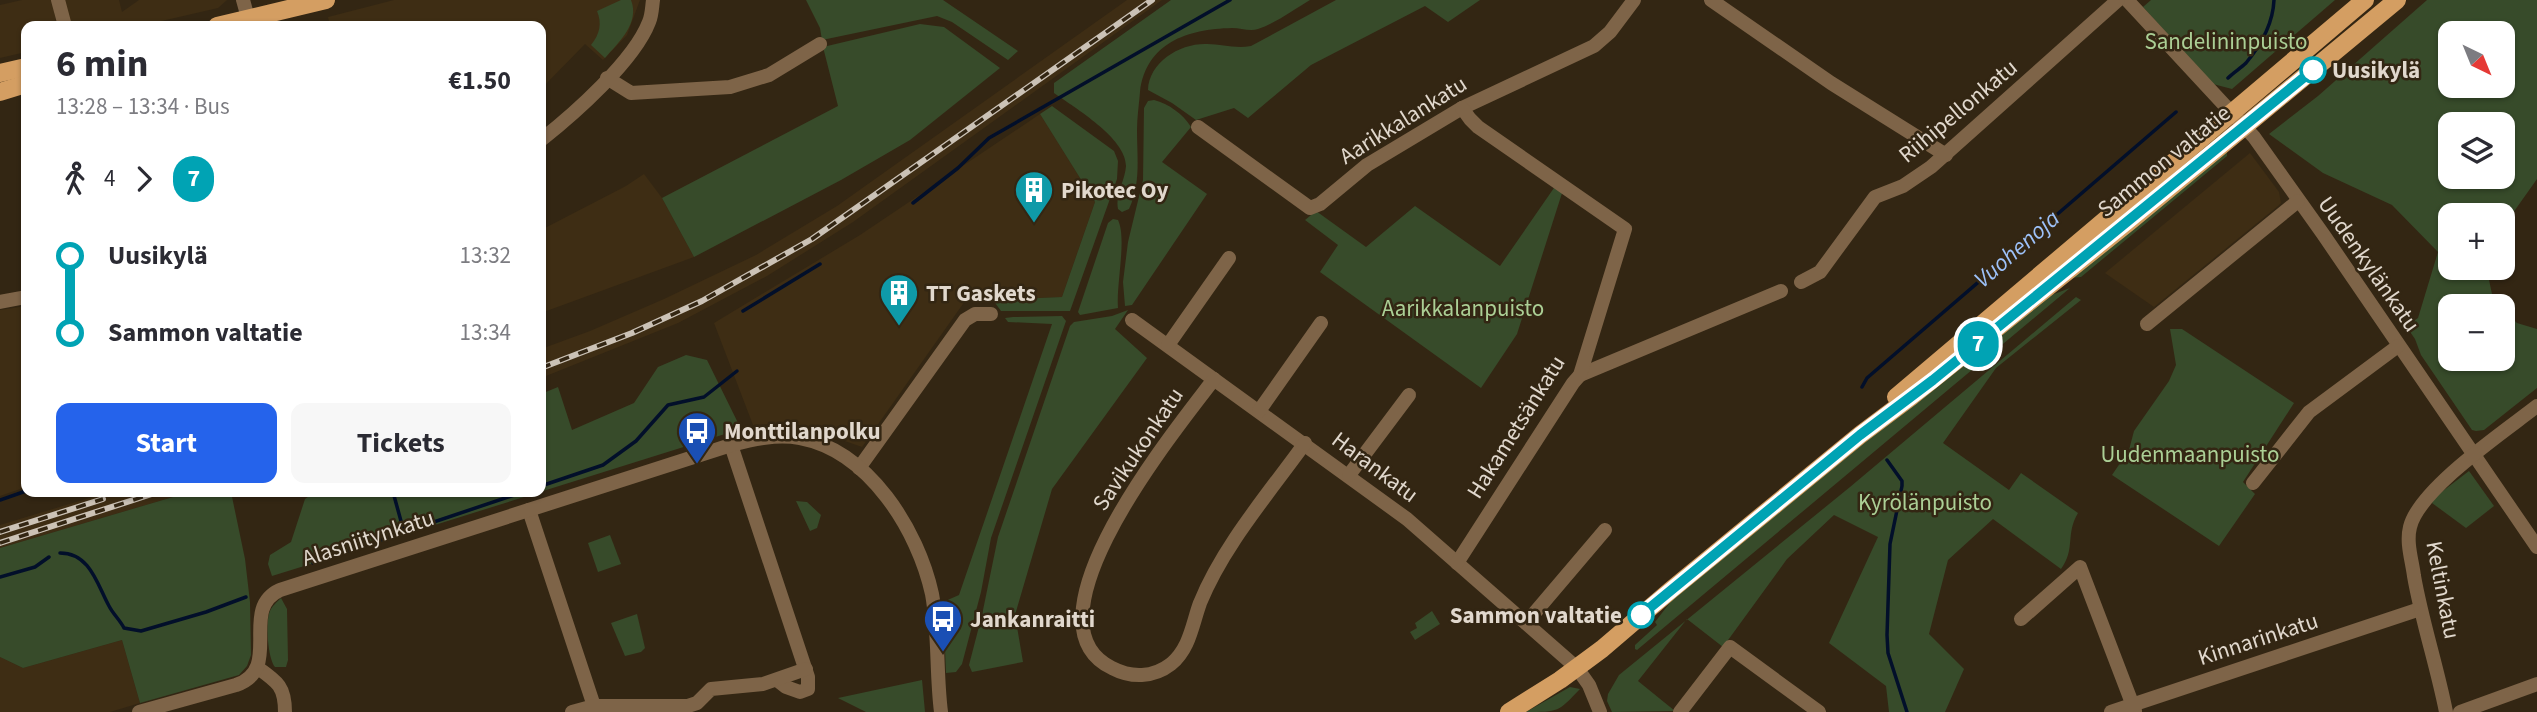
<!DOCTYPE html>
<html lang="en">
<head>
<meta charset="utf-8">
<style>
	body { margin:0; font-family:"Source Sans 3",sans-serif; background:#f7f7f7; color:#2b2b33; height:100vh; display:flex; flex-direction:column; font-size:26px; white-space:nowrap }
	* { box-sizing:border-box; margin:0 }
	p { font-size:23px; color:#7c7c81 }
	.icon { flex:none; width:38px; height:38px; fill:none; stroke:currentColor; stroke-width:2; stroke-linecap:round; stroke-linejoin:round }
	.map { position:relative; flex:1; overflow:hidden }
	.details { position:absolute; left:21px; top:21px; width:525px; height:476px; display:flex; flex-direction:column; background:#fff; border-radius:14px; box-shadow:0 2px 5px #0004 }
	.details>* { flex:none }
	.badge { padding:0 14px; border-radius:23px; font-size:24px; line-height:46px }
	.needle { width:46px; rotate:137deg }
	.tools { position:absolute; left:2438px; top:21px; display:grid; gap:14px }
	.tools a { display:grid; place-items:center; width:77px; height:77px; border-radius:14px; background:#fff; box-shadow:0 2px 5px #0004; font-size:35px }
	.map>.badge { position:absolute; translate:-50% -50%; box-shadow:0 0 0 4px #fff }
	.legs { display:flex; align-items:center; gap:10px; height:77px; padding:0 35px; font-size:23px }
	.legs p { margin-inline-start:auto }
	.headline { display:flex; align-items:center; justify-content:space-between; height:119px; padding:0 35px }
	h1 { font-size:38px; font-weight:700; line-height:52px }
	.action { display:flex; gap:14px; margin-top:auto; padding:14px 35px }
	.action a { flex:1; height:80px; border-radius:14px; background:#2563eb; color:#fff; font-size:28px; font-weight:700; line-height:80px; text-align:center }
	.action a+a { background:#f7f7f7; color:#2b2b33 }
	ul { padding:0 35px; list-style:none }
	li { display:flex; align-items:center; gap:24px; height:77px; font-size:26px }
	li i { display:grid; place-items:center; width:10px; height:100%; margin:0 9px; background:currentColor }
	li i::after { content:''; width:18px; height:18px; margin:-9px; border:5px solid; border-radius:50%; background:#fff }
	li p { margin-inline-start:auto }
	li:first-child i { background:linear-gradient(#0000 50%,currentColor 0) }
	li:last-child i { background:linear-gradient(currentColor 50%,#0000 0) }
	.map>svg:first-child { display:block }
</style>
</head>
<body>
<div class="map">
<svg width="2537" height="712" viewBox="0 0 2537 712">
	<rect width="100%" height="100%" fill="#332613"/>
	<g fill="#3e2d14">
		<polygon points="22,0 52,0 57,26 26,26 26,52 0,58 0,5"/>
		<polygon points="63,0 119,0 122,12 139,0 227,0 218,8 140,26 69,26"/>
		<polygon points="394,0 640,0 627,35 603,60 585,44 541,89 541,26 330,26 328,17"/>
		<polygon points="1127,0 1162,0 853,222 767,276 678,323 541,378 541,349 590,331 664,299 756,255 837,206"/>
		<polygon points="1040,114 1095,202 1062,297 965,301 862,447 793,423 753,425 714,323 860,235"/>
		<polygon points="2250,153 2279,192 2281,203 2278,206 2154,307 2105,273"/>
		<polygon points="644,174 662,198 694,257 541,313 541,230 626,186"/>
		<polygon points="26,306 26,487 0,496 0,310"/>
		<polygon points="109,492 190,492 0,548 0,525"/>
		<polygon points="122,640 140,703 110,712 0,712 0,657 23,668"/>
	</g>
	<g fill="#374b2a" fill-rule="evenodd">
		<path d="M621 0H631C640 23 619 42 605 58L591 45C600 34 602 23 597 11Z"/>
		<polygon points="806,0 943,0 1018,51 1008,60 952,22 937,16 822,40 820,28"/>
		<path d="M1171 0H1310C1295 9 1274 24 1258 29 1250 32 1241 28 1232 28 1187 29 1146 43 1140 92 1139 105 1137 117 1137 130 1137 158 1141 183 1129 209L1122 212 1118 209C1115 194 1125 181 1126 166 1126 138 1075 108 1054 93V83Z"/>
		<path d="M1336 0H1480L1448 22 1425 6 1311 65 1248 118 1234 108 1196 120 1172 103 1148 90C1149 62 1180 43 1207 44 1222 44 1235 49 1251 46Z"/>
		<polygon points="2151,0 2335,0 2232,89 2213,84 2143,7"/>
		<path d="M2427 0H2537V179L2503 227 2502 215H2450V268H2485L2481 278 2489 280 2492 294 2500 306H2450V359H2502L2503 309 2517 323 2537 329V388L2484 430 2476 431 2472 430 2421 355 2415 339 2406 326 2418 318 2438 252 2392 205 2323 173 2269 134 2318 96ZM2450 33H2502V86H2450ZM2450 124H2502V177H2450Z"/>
		<polygon points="920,24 944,27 1000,68 910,140 841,180 694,257 662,198 838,106 823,47"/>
		<path d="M1154 100C1169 104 1183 114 1191 127L1162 162 1207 194 1132 305 1125 306 1123 282 1128 242 1143 180 1144 108 1148 101Z"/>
		<polygon points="1052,106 1114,151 1118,161 1117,179 1070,311 1001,311 993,300 1062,297 1095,202 1040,114"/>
		<polygon points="2227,150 2227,156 2081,277 2070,278"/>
		<polygon points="1556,185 1563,190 1517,334 1481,388 1320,272 1338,245 1305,220 1316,211 1366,247 1415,206 1500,266"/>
		<path d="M1113 219 1118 220C1127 239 1116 284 1118 308L1080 315 1078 312 1108 223Z"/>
		<polygon points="2070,288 1637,650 1635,649 1635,645 1657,625 1655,622 1675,596 1974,354 2049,296"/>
		<path d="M2076 297 2081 300 1996 368 1943 443 2009 490 2021 473 2078 513C2065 535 2076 548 2061 569L1993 519 1948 560 1929 634 1964 669 1945 712H1889L1886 686 1829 643 1878 537 1834 515 1787 559 1723 647 1687 619 1638 681 1675 711 1612 712 1607 701 1608 694 1619 675 1850 487Z"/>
		<polygon points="1128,310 1115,329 1147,358 1052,489 1015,615 1023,662 972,672 969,665 982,615 998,537 1070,326 1074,322 1112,316"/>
		<polygon points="1013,317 1062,316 1066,321 991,538 981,592 962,664 956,672 946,673 943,602 959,595 1052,324 1008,322 1005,318"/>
		<polygon points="2170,329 2182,329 2294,403 2243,482 2255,494 2219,546 2112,475 2129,450 2134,431 2169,381 2176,365"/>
		<polygon points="686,355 707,360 741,429 301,567 272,576 268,564 270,555 291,542 305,499 315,492 541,492 541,394 558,387 572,430 634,403 658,367"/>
		<polygon points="2469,471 2494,506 2466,528 2432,503 2435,497"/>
		<polygon points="190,492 231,492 245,559 250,602 251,655 247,666 239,675 140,703 122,640 23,668 0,657 0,548"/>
		<polygon points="796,501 807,502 821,515 817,528 810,531"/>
		<polygon points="610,535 621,564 598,572 588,543"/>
		<path d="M281 598 287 609 288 660 286 667H275C268 659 265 622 270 611 272 606 277 602 281 598Z"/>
		<polygon points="1432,611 1440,624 1415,640 1410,632 1417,628 1415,623"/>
		<polygon points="637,614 645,648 641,652 625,656 611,623"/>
		<polygon points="922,680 925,712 866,712 838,698"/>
		<path d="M1570 687 1580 689C1558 712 1559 712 1526 712Z"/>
	</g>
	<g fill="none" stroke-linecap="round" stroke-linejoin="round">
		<g stroke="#020f2a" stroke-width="3.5">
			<path d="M2228 78C2234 72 2241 68 2246 63 2261 45 2273 23 2274 0"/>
			<polyline points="913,203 958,168 989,138 1230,0"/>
			<polyline points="743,311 820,264"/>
			<polyline points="1862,387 1867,378 2176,112"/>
			<polyline points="1887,460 1902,481 1902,486 1890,544 1887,635 1888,653 1907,712"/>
			<polyline points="541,486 603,465 636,441 668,405 704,397 737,371"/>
			<polyline points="393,492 404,532 523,492"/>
			<polyline points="0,500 26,491"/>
			<path d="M60 553C90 553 97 584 109 606 113 614 120 620 124 628L141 631 206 612 246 597"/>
			<polyline points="313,563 404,532"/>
			<polyline points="0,577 35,567 49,557"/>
		</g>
		<g stroke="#7e6448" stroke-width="14">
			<polyline points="58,0 65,26"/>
			<polyline points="243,0 248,18"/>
			<polyline points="1711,0 1831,83 1946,155"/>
			<polyline points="2127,0 2254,137 2323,234 2537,547"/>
			<polyline points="607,78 631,93 730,87 769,75 820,44"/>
			<polyline points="1198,127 1310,208 1320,204 1367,165 1462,108 1594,46 1610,32 1634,0"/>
			<path d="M541 140C574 114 634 61 649 22 652 15 652 7 653 0"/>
			<polyline points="1801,282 1820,272 1875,197 1903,186 1931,167 2118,0"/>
			<polyline points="0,302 26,297"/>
			<polyline points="1132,320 1407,519 1577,668 1589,685 1600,712"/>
			<polyline points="2147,324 2298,201"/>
			<polyline points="1168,345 1229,258"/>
			<polyline points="1580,375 1781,291"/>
			<path d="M1214 379C1177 428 1017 622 1112 668 1131 678 1153 678 1171 664 1190 648 1192 625 1200 603 1223 546 1269 493 1305 443"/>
			<polyline points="1259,411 1321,323"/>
			<polyline points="731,445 808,677 808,689 800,692 786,687 777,680"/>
			<polyline points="859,468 965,320 975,314 991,314"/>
			<polyline points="1349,475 1409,395"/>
			<polyline points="2253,483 2309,412 2398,346"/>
			<polyline points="529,510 594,706"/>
			<polyline points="1457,563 1573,383 1580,375 1625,229 1478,127 1470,119 1462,108"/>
			<polyline points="2021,619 2080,567 2135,711"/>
			<polyline points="1526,623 1605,530"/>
			<path d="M258 668C278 682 285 687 285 712"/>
			<path d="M139 712 236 685C284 669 238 609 280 590L731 445C754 439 776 434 800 438 869 451 918 530 932 594 939 632 936 673 941 712"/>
			<polyline points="572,712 594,706 688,706 697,703 711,689 763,684 806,669"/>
			<polyline points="1680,712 1730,647 1819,712"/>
			<polyline points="2111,712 2420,609"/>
			<path d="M2446 712C2437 666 2422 622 2414 576 2412 560 2406 543 2410 527 2419 489 2505 431 2537 406"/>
			<polyline points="2460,712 2537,684"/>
		</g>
		<g stroke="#d49e62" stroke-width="18">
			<polyline points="217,26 326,0"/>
			<polyline points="0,73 26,67"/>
			<polyline points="0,92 26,84"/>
			<polyline points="1896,397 2365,0"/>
			<polyline points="1509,712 1560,680 1602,649 1671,590 1860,435 1912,396 2129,222 2397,0"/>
		</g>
		<g stroke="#cbc2b6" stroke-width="6">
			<g id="rail">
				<polyline points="541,368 632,333 702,301 812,239 1152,0"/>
				<polyline points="0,532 103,499"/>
				<polyline points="0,543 158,492"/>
			</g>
		</g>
		<use href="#rail" stroke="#332613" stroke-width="3.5" stroke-dasharray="10" stroke-linecap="butt"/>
	</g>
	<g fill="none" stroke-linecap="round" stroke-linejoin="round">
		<g stroke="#fff" stroke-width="16">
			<polyline id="line-1" points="1641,615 1860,435 1933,380 2313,70"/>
		</g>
		<use href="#line-1" stroke="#00a3b4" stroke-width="10"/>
	</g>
	<defs>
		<g id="building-pin" transform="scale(2.0125)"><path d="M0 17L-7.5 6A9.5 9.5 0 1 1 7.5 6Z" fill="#0f9aa8" stroke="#332613"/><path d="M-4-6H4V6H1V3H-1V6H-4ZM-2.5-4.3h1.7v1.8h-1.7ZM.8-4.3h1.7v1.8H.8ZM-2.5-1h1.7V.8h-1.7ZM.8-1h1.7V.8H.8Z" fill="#fff"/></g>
		<g id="bus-pin" transform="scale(2.0125)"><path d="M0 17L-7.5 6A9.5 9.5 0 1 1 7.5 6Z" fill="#1a4fb4" stroke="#332613"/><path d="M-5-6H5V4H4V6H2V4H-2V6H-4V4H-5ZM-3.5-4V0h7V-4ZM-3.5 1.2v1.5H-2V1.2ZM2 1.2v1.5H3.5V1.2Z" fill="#fff"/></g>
	</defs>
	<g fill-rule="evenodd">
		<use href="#building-pin" x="1034" y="190"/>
		<use href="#building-pin" x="899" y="293"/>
		<use href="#bus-pin" x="697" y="431"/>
		<use href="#bus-pin" x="943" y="619"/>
	</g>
	<g fill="#fff" stroke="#00a3b4" stroke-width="3.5">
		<circle cx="2313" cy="70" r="12"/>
		<circle cx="1641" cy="615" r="12"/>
	</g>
	<g text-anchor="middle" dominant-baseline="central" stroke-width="5" stroke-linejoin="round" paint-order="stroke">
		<g font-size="23" fill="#abcf95" stroke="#332613">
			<text x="2226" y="41">Sandelininpuisto</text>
			<text x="1463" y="308">Aarikkalanpuisto</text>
			<text x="2190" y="454">Uudenmaanpuisto</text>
			<text x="1925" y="502">Kyrölänpuisto</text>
		</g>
		<g font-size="23" font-weight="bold" fill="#e1d8cd" stroke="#332613" text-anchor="start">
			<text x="2332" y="70">Uusikylä</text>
			<text x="1622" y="615" text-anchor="end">Sammon valtatie</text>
		</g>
		<g font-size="23" fill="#e1d8cd" stroke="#332613">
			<text transform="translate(1958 111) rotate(-40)">Riihipellonkatu</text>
			<text transform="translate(1403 120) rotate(-32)">Aarikkalankatu</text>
			<text transform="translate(2164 161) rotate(-39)">Sammon valtatie</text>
			<text transform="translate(2369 264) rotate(55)">Uudenkylänkatu</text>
			<text transform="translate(1516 427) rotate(-58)">Hakametsänkatu</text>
			<text transform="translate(1138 449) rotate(-56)">Savikukonkatu</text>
			<text transform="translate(1375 467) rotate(37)">Harankatu</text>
			<text transform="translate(368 538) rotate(-18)">Alasniitynkatu</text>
			<text transform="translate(2443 590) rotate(79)">Keltinkatu</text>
			<text transform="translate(2258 639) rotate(-18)">Kinnarinkatu</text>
		</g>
		<g font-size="23" font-weight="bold" fill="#e1d8cd" stroke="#332613" text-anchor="start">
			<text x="1061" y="190">Pikotec Oy</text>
			<text x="926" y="293">TT Gaskets</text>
			<text x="724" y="431">Monttilanpolku</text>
			<text x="970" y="619">Jankanraitti</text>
		</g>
		<g font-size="24" font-style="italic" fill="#9dc1f8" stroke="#332613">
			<text transform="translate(2017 249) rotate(-41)">Vuohenoja</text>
		</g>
	</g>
</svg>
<div class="tools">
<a><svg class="needle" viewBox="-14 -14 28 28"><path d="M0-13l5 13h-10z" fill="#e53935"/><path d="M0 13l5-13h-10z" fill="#7c7c81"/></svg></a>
<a><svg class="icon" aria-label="layers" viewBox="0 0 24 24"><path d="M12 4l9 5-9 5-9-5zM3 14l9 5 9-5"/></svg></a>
<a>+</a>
<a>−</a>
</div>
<b class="badge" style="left:1978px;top:344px;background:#00a3b4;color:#fff">7</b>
<section class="details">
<div class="headline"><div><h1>6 min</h1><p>13:28 – 13:34 · Bus</p></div><b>€1.50</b></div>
<div class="legs"><svg class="icon" aria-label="walk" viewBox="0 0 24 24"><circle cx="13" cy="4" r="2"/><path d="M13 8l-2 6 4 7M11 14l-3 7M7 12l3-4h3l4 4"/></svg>4<svg class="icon" aria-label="forward" viewBox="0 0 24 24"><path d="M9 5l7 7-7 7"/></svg><b class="badge" style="background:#00a3b4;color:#fff">7</b></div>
<ul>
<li><i style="color:#00a3b4"></i><b>Uusikylä</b><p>13:32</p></li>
<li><i style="color:#00a3b4"></i><b>Sammon valtatie</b><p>13:34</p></li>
</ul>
<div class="action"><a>Start</a><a>Tickets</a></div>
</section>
</div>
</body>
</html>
